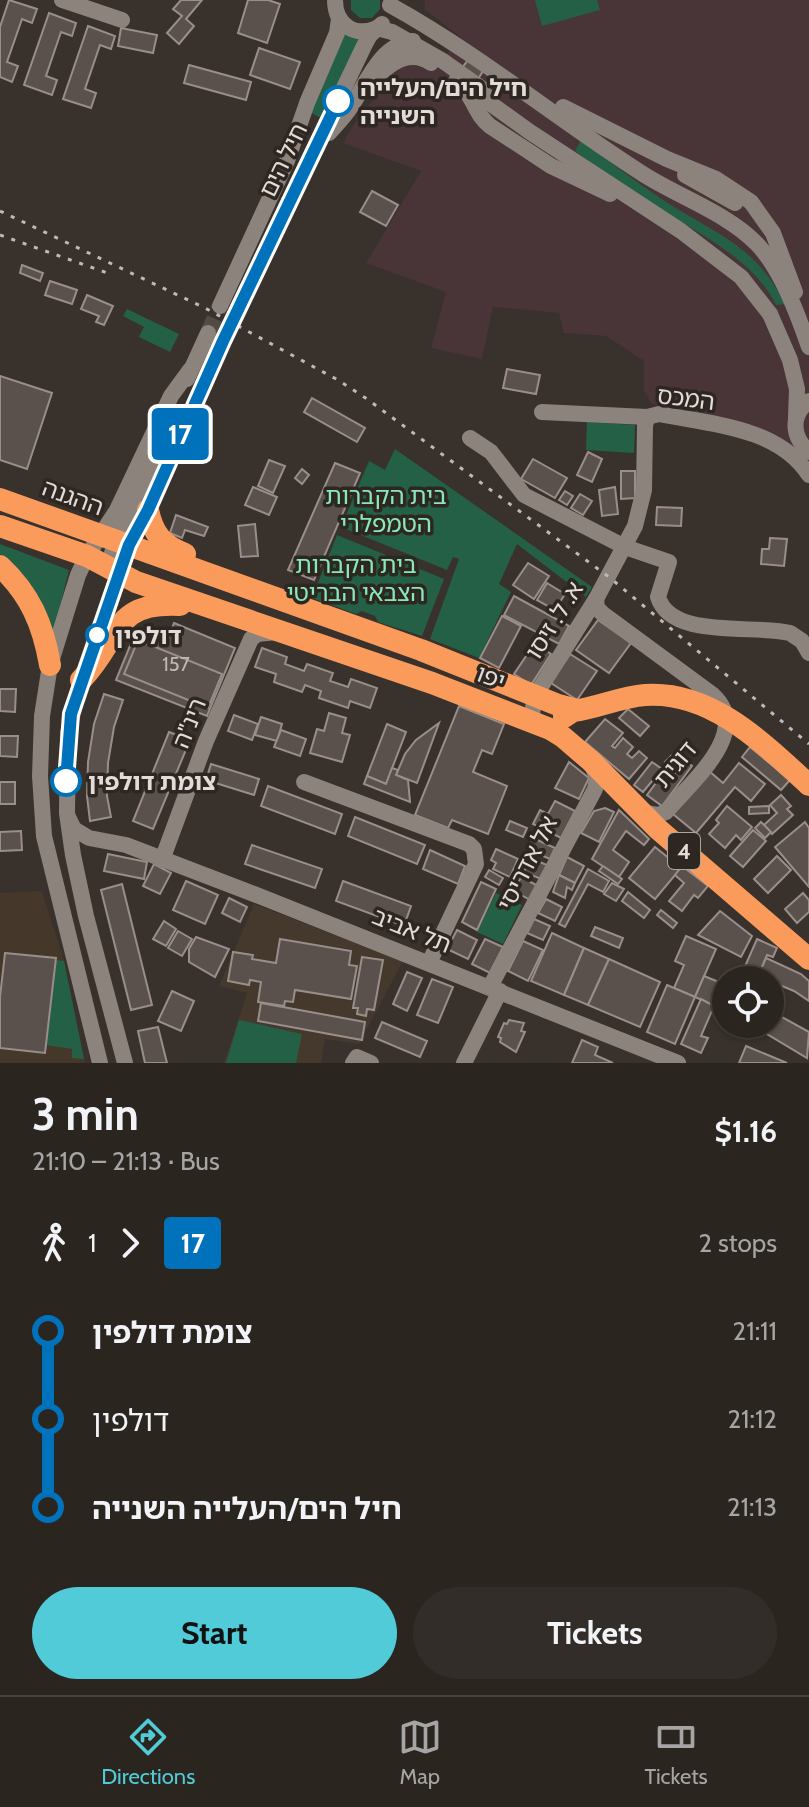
<!DOCTYPE html>
<html lang="en">
<head>
<meta charset="utf-8">
<style>
	body { margin:0; font-family:Cabin,"Noto Sans Hebrew",sans-serif; background:#332d29; color:#f1f3f6; height:100vh; display:flex; flex-direction:column; font-size:30px; white-space:nowrap }
	* { box-sizing:border-box; margin:0 }
	p { font-size:26px; color:#a6a5a5 }
	.icon { flex:none; width:44px; height:44px; fill:none; stroke:currentColor; stroke-width:2; stroke-linecap:round; stroke-linejoin:round }
	.map { position:relative; height:1063px; overflow:hidden }
	.details { display:flex; flex-direction:column; background:#2b2520; flex:1 }
	.details>* { flex:none }
	.badge { padding:0 16px; border-radius:6px; font-size:28px; line-height:52px }
	.buttons { position:absolute; left:712px; top:966px; display:grid; gap:16px }
	.buttons a { display:grid; place-items:center; width:72px; height:72px; border-radius:50%; background:#2b2520; box-shadow:0 2px 6px #0004,0 0 0 2px #47423e; font-size:40px }
	.map>.badge { position:absolute; translate:-50% -50%; box-shadow:0 0 0 4px #fff }
	.legs { display:flex; align-items:center; gap:12px; height:88px; padding:0 32px; font-size:26px }
	.legs p { margin-inline-start:auto }
	.headline { display:flex; align-items:center; justify-content:space-between; height:136px; padding:0 32px }
	h1 { font-size:44px; font-weight:700; line-height:60px }
	.primary-button { display:flex; gap:16px; margin-top:auto; padding:16px 32px }
	.primary-button a { flex:1; height:92px; border-radius:48px; background:#52cbd8; color:#111; font-size:32px; font-weight:700; line-height:92px; text-align:center }
	.primary-button a+a { background:#332d29; color:#f1f3f6 }
	ul { padding:0 32px; list-style:none }
	li { display:flex; align-items:center; gap:28px; height:88px; font-size:30px }
	li i { display:grid; place-items:center; width:12px; height:100%; margin:0 10px; background:currentColor }
	li i::after { content:''; width:20px; height:20px; margin:-10px; border:6px solid; border-radius:50%; background:#2b2520 }
	li p { margin-inline-start:auto }
	li:first-child i { background:linear-gradient(#0000 50%,currentColor 0) }
	li:last-child i { background:linear-gradient(currentColor 50%,#0000 0) }
	.tabs { display:flex; justify-content:space-around; align-items:center; height:112px; border-top:2px solid #47423e; background:#2b2520; font-size:22px; color:#a6a5a5 }
	.tabs a { display:grid; justify-items:center; gap:4px }
	.tabs .on { color:#52cbd8 }
	.map>svg:first-child { display:block }
</style>
</head>
<body>
<div class="map">
<svg width="809" height="1063" viewBox="0 0 809 1063">
	<rect width="100%" height="100%" fill="#39312b"/>
	<polygon fill="#46372b" points="42,891 64,961 85,1063 0,1063 0,893"/>
	<polygon fill="#493437" points="425,0 809,0 809,460 758,428 652,404 644,391 644,361 606,336 564,333 559,313 493,307 482,359 431,348 446,292 366,263 421,171 343,143 354,124 393,74 404,66 414,65 434,71 460,37 424,9"/>
	<polygon fill="#45392e" points="254,904 403,961 359,1044 325,1039 321,1063 224,1063 247,993 219,986"/>
	<g fill="#246045">
		<polygon points="351,0 380,0 380,9 372,18 360,18 351,10"/>
		<polygon points="535,0 597,0 600,10 542,26"/>
		<polygon points="342,30 362,39 325,120 311,113"/>
		<path d="M581 140C606 158 630 178 656 195 709 232 754 241 785 304L776 305C753 257 690 229 646 201 622 186 599 168 575 151Z"/>
		<polygon points="127,309 179,334 170,352 139,337 144,327 123,316"/>
		<polygon points="587,422 635,425 634,453 586,450"/>
		<polygon points="395,449 592,587 586,597 517,544 499,584 511,592 479,658 430,639 459,559 453,557 447,570 341,527 369,461 385,470"/>
		<polygon points="337,535 386,555 386,561 391,566 396,565 400,561 444,579 422,636 378,622 375,616 362,611 356,614 312,598"/>
		<path d="M0 544 69 570 53 635C43 600 28 577 0 554Z"/>
		<polygon points="496,893 522,905 503,944 477,932"/>
		<polygon points="56,960 64,961 84,1059 72,1058 72,1049 46,1045"/>
		<polygon points="239,1020 302,1034 296,1063 226,1063"/>
	</g>
	<g fill="#5a504c" stroke="#998e89" stroke-width="2">
		<polygon points="9,0 37,9 32,23 22,19 7,62 18,66 12,82 0,77 0,27"/>
		<polygon points="181,0 202,0 186,19 194,26 179,44 167,33 182,16 173,9"/>
		<polygon points="248,0 268,0 280,4 267,43 238,33"/>
		<polygon points="49,13 76,23 72,36 61,32 46,76 57,80 52,95 24,85"/>
		<polygon points="88,26 115,36 111,49 100,45 85,89 96,93 91,108 63,99"/>
		<polygon points="121,28 157,35 153,53 118,46"/>
		<polygon points="259,48 300,62 290,89 250,75"/>
		<polygon points="468,60 483,71 478,79 462,68"/>
		<polygon points="189,65 251,82 246,100 184,83"/>
		<polygon points="372,191 398,205 386,226 360,212"/>
		<polygon points="22,265 43,273 40,281 20,273"/>
		<polygon points="50,281 77,290 72,304 45,295"/>
		<polygon points="87,295 113,306 104,325 96,322 99,316 81,309"/>
		<polygon points="507,369 540,375 536,394 503,388"/>
		<polygon points="0,376 52,393 27,469 0,460"/>
		<polygon points="312,398 365,428 357,442 304,412"/>
		<polygon points="588,452 602,459 592,482 577,475"/>
		<polygon points="533,459 567,478 555,498 521,479"/>
		<polygon points="269,460 285,466 273,493 258,486"/>
		<polygon points="335,463 360,473 314,580 288,570"/>
		<polygon points="302,469 309,475 302,484 295,478"/>
		<polygon points="621,471 635,471 635,498 621,499"/>
		<polygon points="253,487 277,497 269,515 245,505"/>
		<polygon points="615,487 618,514 602,516 599,490"/>
		<polygon points="565,491 573,496 567,505 559,500"/>
		<polygon points="580,494 592,501 583,515 571,508"/>
		<polygon points="657,507 682,508 681,526 656,525"/>
		<polygon points="176,515 208,527 204,536 185,530 182,538 170,533"/>
		<polygon points="255,524 258,556 241,557 238,526"/>
		<polygon points="770,538 787,539 784,566 761,564 762,549 769,549"/>
		<polygon points="528,563 549,576 534,599 513,585"/>
		<polygon points="547,583 565,594 555,610 537,600"/>
		<polygon points="514,596 569,626 559,644 504,615"/>
		<polygon points="502,616 521,626 499,668 480,658"/>
		<polygon points="598,620 631,643 609,673 576,650"/>
		<polygon points="174,623 235,648 207,716 116,680 134,636 153,644 154,639 160,642 162,637 168,639"/>
		<polygon points="138,640 222,674 208,708 124,674"/>
		<polygon points="535,643 551,654 531,685 514,674"/>
		<polygon points="262,648 287,657 285,664 304,671 307,664 333,673 330,681 348,687 351,679 377,688 370,708 350,701 348,708 319,698 321,691 305,685 302,692 274,682 276,674 255,667"/>
		<polygon points="570,654 597,671 577,700 551,683"/>
		<polygon points="0,689 16,689 15,712 0,711"/>
		<polygon points="104,694 123,700 114,727 108,763 107,796 111,817 90,821 87,796 88,762 94,724"/>
		<polygon points="459,706 504,724 492,754 482,750 473,772 507,786 488,834 452,820 448,828 415,815"/>
		<polygon points="628,709 649,726 640,736 619,718"/>
		<polygon points="329,713 346,718 342,733 350,735 342,762 310,753 317,729 324,731"/>
		<polygon points="234,715 258,724 252,740 228,731"/>
		<polygon points="261,717 282,724 277,741 255,735"/>
		<polygon points="605,719 623,733 612,746 615,748 623,738 633,747 627,754 632,758 639,751 647,758 629,779 585,742"/>
		<polygon points="439,723 417,783 396,775 405,754 416,740"/>
		<polygon points="387,724 406,732 386,784 367,776"/>
		<polygon points="281,730 306,739 300,756 274,747"/>
		<polygon points="169,732 190,740 153,829 133,821"/>
		<polygon points="0,736 18,736 17,757 0,756"/>
		<polygon points="750,747 790,780 781,790 742,757"/>
		<polygon points="673,754 680,761 673,769 665,762"/>
		<polygon points="685,760 692,766 662,806 647,795 667,768 675,773"/>
		<polygon points="569,762 589,778 579,799 555,788"/>
		<polygon points="652,762 662,769 643,792 634,785"/>
		<polygon points="739,763 765,784 751,801 735,787 696,833 673,814 709,771 723,783"/>
		<polygon points="211,764 259,779 254,795 206,780"/>
		<polygon points="392,768 398,770 396,775 408,780 410,802 364,784 367,776 386,784"/>
		<rect x="0" y="782" width="15" height="22"/>
		<polygon points="268,786 342,814 335,834 261,806"/>
		<polygon points="781,795 791,806 787,809 793,815 772,834 764,825 777,813 770,805"/>
		<polygon points="555,801 575,811 561,838 533,824 540,810 548,814"/>
		<polygon points="727,806 752,827 741,840 736,835 725,848 709,834 719,823 716,820"/>
		<polygon points="769,806 769,813 749,814 749,807"/>
		<polygon points="605,808 614,812 599,842 581,833 594,811"/>
		<polygon points="619,810 649,839 644,845 626,831 613,850 629,862 619,877 592,859"/>
		<polygon points="355,817 425,845 417,864 348,836"/>
		<polygon points="510,821 527,828 523,837 506,830"/>
		<polygon points="761,822 771,832 765,838 755,828"/>
		<polygon points="805,822 809,828 809,887 775,847"/>
		<polygon points="753,830 766,841 743,867 730,856"/>
		<polygon points="21,831 22,850 0,851 0,832"/>
		<polygon points="533,838 555,848 550,859 538,854 540,850 530,846"/>
		<polygon points="252,845 322,869 315,888 245,864"/>
		<polygon points="655,847 681,868 655,899 629,878"/>
		<polygon points="496,849 518,859 510,877 493,869 496,863 491,860"/>
		<polygon points="430,850 465,866 458,884 423,869"/>
		<polygon points="108,854 147,862 144,879 104,871"/>
		<polygon points="777,856 791,870 768,893 754,879"/>
		<polygon points="567,857 584,866 575,883 559,875"/>
		<polygon points="530,858 547,865 541,879 524,872"/>
		<polygon points="154,864 171,873 160,894 143,886"/>
		<polygon points="603,866 622,879 618,884 599,871"/>
		<polygon points="682,866 708,886 698,898 694,895 682,911 669,901 684,883 675,875"/>
		<polygon points="588,869 609,881 603,892 588,884 565,927 559,924"/>
		<polygon points="489,870 503,878 499,885 485,877"/>
		<polygon points="559,875 575,883 572,890 567,887 565,898 553,892"/>
		<polygon points="521,877 540,887 532,901 514,891"/>
		<polygon points="186,881 218,895 205,924 173,910"/>
		<polygon points="343,881 411,906 404,926 336,901"/>
		<polygon points="481,882 496,889 477,930 462,922"/>
		<polygon points="612,883 624,889 616,901 604,894"/>
		<polygon points="122,884 152,1005 131,1010 101,890"/>
		<polygon points="628,892 650,910 644,918 622,901"/>
		<polygon points="803,893 809,900 809,912 797,923 785,909"/>
		<polygon points="229,898 247,907 240,922 222,913"/>
		<polygon points="546,899 562,907 555,921 538,913"/>
		<polygon points="661,910 677,923 673,928 657,915"/>
		<polygon points="720,911 752,936 741,957 698,935"/>
		<polygon points="534,919 550,926 543,940 527,933"/>
		<polygon points="164,921 176,929 166,946 153,939"/>
		<polygon points="595,927 623,938 619,948 591,936"/>
		<polygon points="457,930 477,940 468,959 447,949"/>
		<polygon points="178,931 192,939 182,956 168,948"/>
		<polygon points="552,933 584,948 564,995 531,981"/>
		<polygon points="686,936 716,949 695,997 674,988 684,965 675,961"/>
		<polygon points="196,937 229,949 215,977 189,962 189,949"/>
		<polygon points="280,939 351,951 349,965 357,966 351,999 295,990 293,1002 285,1001 284,1006 258,1002 261,982 250,980 249,985 228,981 233,952 253,955 252,959 276,963"/>
		<polygon points="485,939 503,947 490,973 472,964"/>
		<polygon points="757,939 777,948 773,957 767,955 757,980 739,980"/>
		<polygon points="523,941 543,950 528,981 508,971"/>
		<polygon points="584,948 609,959 588,1005 564,995"/>
		<polygon points="5,953 56,958 45,1053 0,1048 0,997"/>
		<polygon points="362,957 383,960 374,1010 367,1009 366,1016 357,1014 358,1008 353,1008"/>
		<polygon points="766,958 801,974 809,981 809,1001 794,991 758,976"/>
		<polygon points="609,959 660,982 640,1027 588,1005"/>
		<polygon points="407,972 422,978 407,1011 393,1004"/>
		<polygon points="704,976 726,985 726,1011 695,997"/>
		<polygon points="432,979 453,987 438,1023 417,1015"/>
		<polygon points="667,985 695,997 675,1044 647,1032"/>
		<polygon points="172,991 194,1001 181,1031 158,1021"/>
		<polygon points="701,999 714,1006 701,1036 708,1038 701,1053 681,1044"/>
		<polygon points="261,1003 365,1022 362,1040 258,1021"/>
		<polygon points="771,1011 809,1032 807,1058 760,1030 763,1024 770,1024"/>
		<polygon points="509,1020 524,1023 521,1031 525,1032 516,1052 500,1042 501,1038 498,1037 504,1023 507,1024"/>
		<polygon points="382,1022 427,1041 420,1057 375,1038"/>
		<polygon points="158,1027 167,1063 145,1063 138,1031"/>
		<polygon points="582,1040 598,1047 595,1055 613,1063 572,1063"/>
		<polygon points="746,1046 787,1063 739,1063"/>
	</g>
	<g fill="none" stroke-linecap="round" stroke-linejoin="round">
		<g stroke="#524b45" stroke-width="16" stroke-dasharray="16 8" stroke-linecap="butt">
			<polyline points="208,333 220,306"/>
			<polyline points="223,341 236,314"/>
		</g>
		<g stroke="#8c837c" stroke-width="16">
			<polyline points="62,0 122,20"/>
			<path d="M335 0C335 24 354 38 377 28"/>
			<path d="M390 5C479 54 558 120 643 174 679 197 727 213 757 244 781 269 798 315 809 347"/>
			<polyline points="377,28 392,32 443,61 481,88 491,104 530,132 681,231 741,277 770,314 790,360 797,389 796,417"/>
			<path d="M456 81C473 93 474 114 490 126L551 166 610 194"/>
			<path d="M362 89C382 73 404 44 431 63"/>
			<polyline points="563,107 667,159 716,179 751,202 773,233 795,292"/>
			<path d="M329 133C336 125 344 117 350 108 367 83 379 45 413 41"/>
			<polyline points="685,175 735,203"/>
			<polyline points="220,306 287,161 307,103 337,33 339,19"/>
			<polyline points="236,314 364,46 370,35 382,24"/>
			<polyline points="187,379 208,333"/>
			<path d="M809 401C790 415 792 437 809 452"/>
			<path d="M542 412 647 417 659 414C710 424 778 427 809 475"/>
			<path d="M470 438 491 452 524 495 625 547 669 562 658 597C671 640 755 624 790 633L802 641 809 653"/>
			<polyline points="118,574 112,553 117,540 164,437"/>
			<path d="M596 599 597 608 603 614 713 695C753 732 690 783 666 812L658 815 639 812"/>
			<polyline points="531,720 535,696 596,599 635,526 644,490 645,426 647,417"/>
			<polyline points="304,782 469,844 474,849 476,864 429,963"/>
			<polyline points="68,817 74,829 89,838 126,845 254,894 678,1063"/>
			<polyline points="162,860 206,741 251,639 257,634 277,632"/>
			<polyline points="490,987 595,789 597,779 592,764"/>
			<polyline points="100,1063 44,836 40,776 42,716 50,665 78,575 87,556 117,510 171,396 190,370"/>
			<polyline points="125,1063 86,916 73,855 67,813 68,733 81,680 129,545 148,510 223,341"/>
			<polyline points="353,1063 357,1057 371,1063"/>
			<polyline points="464,1063 500,991"/>
		</g>
		<g stroke="#fb9b5b" stroke-width="22">
			<polyline points="0,499 421,650 558,705 577,710"/>
			<path d="M148 510C153 534 162 545 185 554"/>
			<polyline points="0,526 87,556 136,582 432,683 550,729 563,737 591,761 658,829 809,959"/>
			<path d="M0 566C30 594 43 624 50 665"/>
			<path d="M81 680C121 639 111 601 180 605"/>
			<path d="M564 717 573 711C597 708 620 697 645 695 711 690 764 744 809 785"/>
		</g>
		<g stroke="#bfbab5" stroke-width="3" stroke-dasharray="4 8" stroke-linecap="butt">
			<polyline points="0,211 203,307 338,380 367,399 609,577 809,744"/>
			<polyline points="0,235 113,275"/>
		</g>
	</g>
	<g fill="none" stroke-linecap="round" stroke-linejoin="round">
		<g stroke="#fff" stroke-width="18">
			<polyline id="line-1" points="66,781 71,714 129,545 148,510 223,341 338,101"/>
		</g>
		<use href="#line-1" stroke="#0072bc" stroke-width="12"/>
	</g>
	<g fill="#fff" stroke="#0072bc" stroke-width="4">
		<circle cx="338" cy="101" r="14"/>
		<circle cx="97" cy="635" r="10"/>
		<circle cx="66" cy="781" r="14"/>
	</g>
	<g text-anchor="middle" dominant-baseline="central" stroke-width="7" stroke-linejoin="round" paint-order="stroke">
		<g font-size="20" fill="#bfb9b5">
			<text x="176" y="664">157</text>
		</g>
		<rect fill="#2e2721" stroke="#aba6a1" stroke-width="2" x="668" y="833" width="32" height="36" rx="6"/>
		<g font-size="22" font-weight="bold" fill="#e1dcd8">
			<text x="684" y="851">4</text>
		</g>
		<g font-size="24" font-weight="bold" fill="#e1dcd8" stroke="#2e2721" text-anchor="start">
			<text x="360" y="87">חיל הים/העלייה<tspan x="360" dy="28">השנייה</tspan></text>
			<text x="115" y="635">דולפין</text>
			<text x="88" y="781">צומת דולפין</text>
		</g>
		<g font-size="24" fill="#e1dcd8" stroke="#2e2721">
			<text transform="translate(283 160) rotate(-64)">חיל הים</text>
			<text transform="translate(686 398) rotate(7)">המכס</text>
			<text transform="translate(73 497) rotate(20)">ההגנה</text>
			<text transform="translate(554 620) rotate(-58)">א. ל. זיסו</text>
			<text transform="translate(491 677) rotate(21)">יפו</text>
			<text transform="translate(189 723) rotate(-68)">רינ"ה</text>
			<text transform="translate(675 764) rotate(-50)">דוגית</text>
			<text transform="translate(527 863) rotate(-63)">אל אדריסי</text>
			<text transform="translate(412 930) rotate(22)">תל אביב</text>
		</g>
		<g font-size="24" fill="#88e9b8" stroke="#2e2721">
			<text x="386" y="495">בית הקברות<tspan x="386" dy="28">הטמפלרי</tspan></text>
			<text x="356" y="564">בית הקברות<tspan x="356" dy="28">הצבאי הבריטי</tspan></text>
		</g>
	</g>
</svg>
<div class="buttons">
<a><svg class="icon" aria-label="locate" viewBox="0 0 24 24"><circle cx="12" cy="12" r="6"/><path d="M12 2v4M12 18v4M2 12h4M18 12h4"/></svg></a>
</div>
<b class="badge" style="left:180px;top:434px;background:#0072bc;color:#fff">17</b>
</div>
<section class="details">
<div class="headline"><div><h1>3 min</h1><p>21:10 – 21:13 · Bus</p></div><b>$1.16</b></div>
<div class="legs"><svg class="icon" aria-label="walk" viewBox="0 0 24 24"><circle cx="13" cy="4" r="2"/><path d="M13 8l-2 6 4 7M11 14l-3 7M7 12l3-4h3l4 4"/></svg>1<svg class="icon" aria-label="forward" viewBox="0 0 24 24"><path d="M9 5l7 7-7 7"/></svg><b class="badge" style="background:#0072bc;color:#fff">17</b><p>2 stops</p></div>
<ul>
<li><i style="color:#0072bc"></i><b>צומת דולפין</b><p>21:11</p></li>
<li><i style="color:#0072bc"></i><span>דולפין</span><p>21:12</p></li>
<li><i style="color:#0072bc"></i><b>חיל הים/העלייה השנייה</b><p>21:13</p></li>
</ul>
<div class="primary-button"><a>Start</a><a>Tickets</a></div>
</section>
<nav class="tabs">
<a class="on"><svg class="icon" aria-label="directions" viewBox="0 0 24 24"><path d="M12 3l9 9-9 9-9-9zM9 14v-3h6M13 9l2 2-2 2"/></svg>Directions</a>
<a><svg class="icon" aria-label="map" viewBox="0 0 24 24"><path d="M3 6l6-2 6 2 6-2v14l-6 2-6-2-6 2zM9 4v14M15 6v14"/></svg>Map</a>
<a><svg class="icon" aria-label="tickets" viewBox="0 0 24 24"><path d="M3 7h18v10H3zM15 7v10"/></svg>Tickets</a>
</nav>
</body>
</html>
